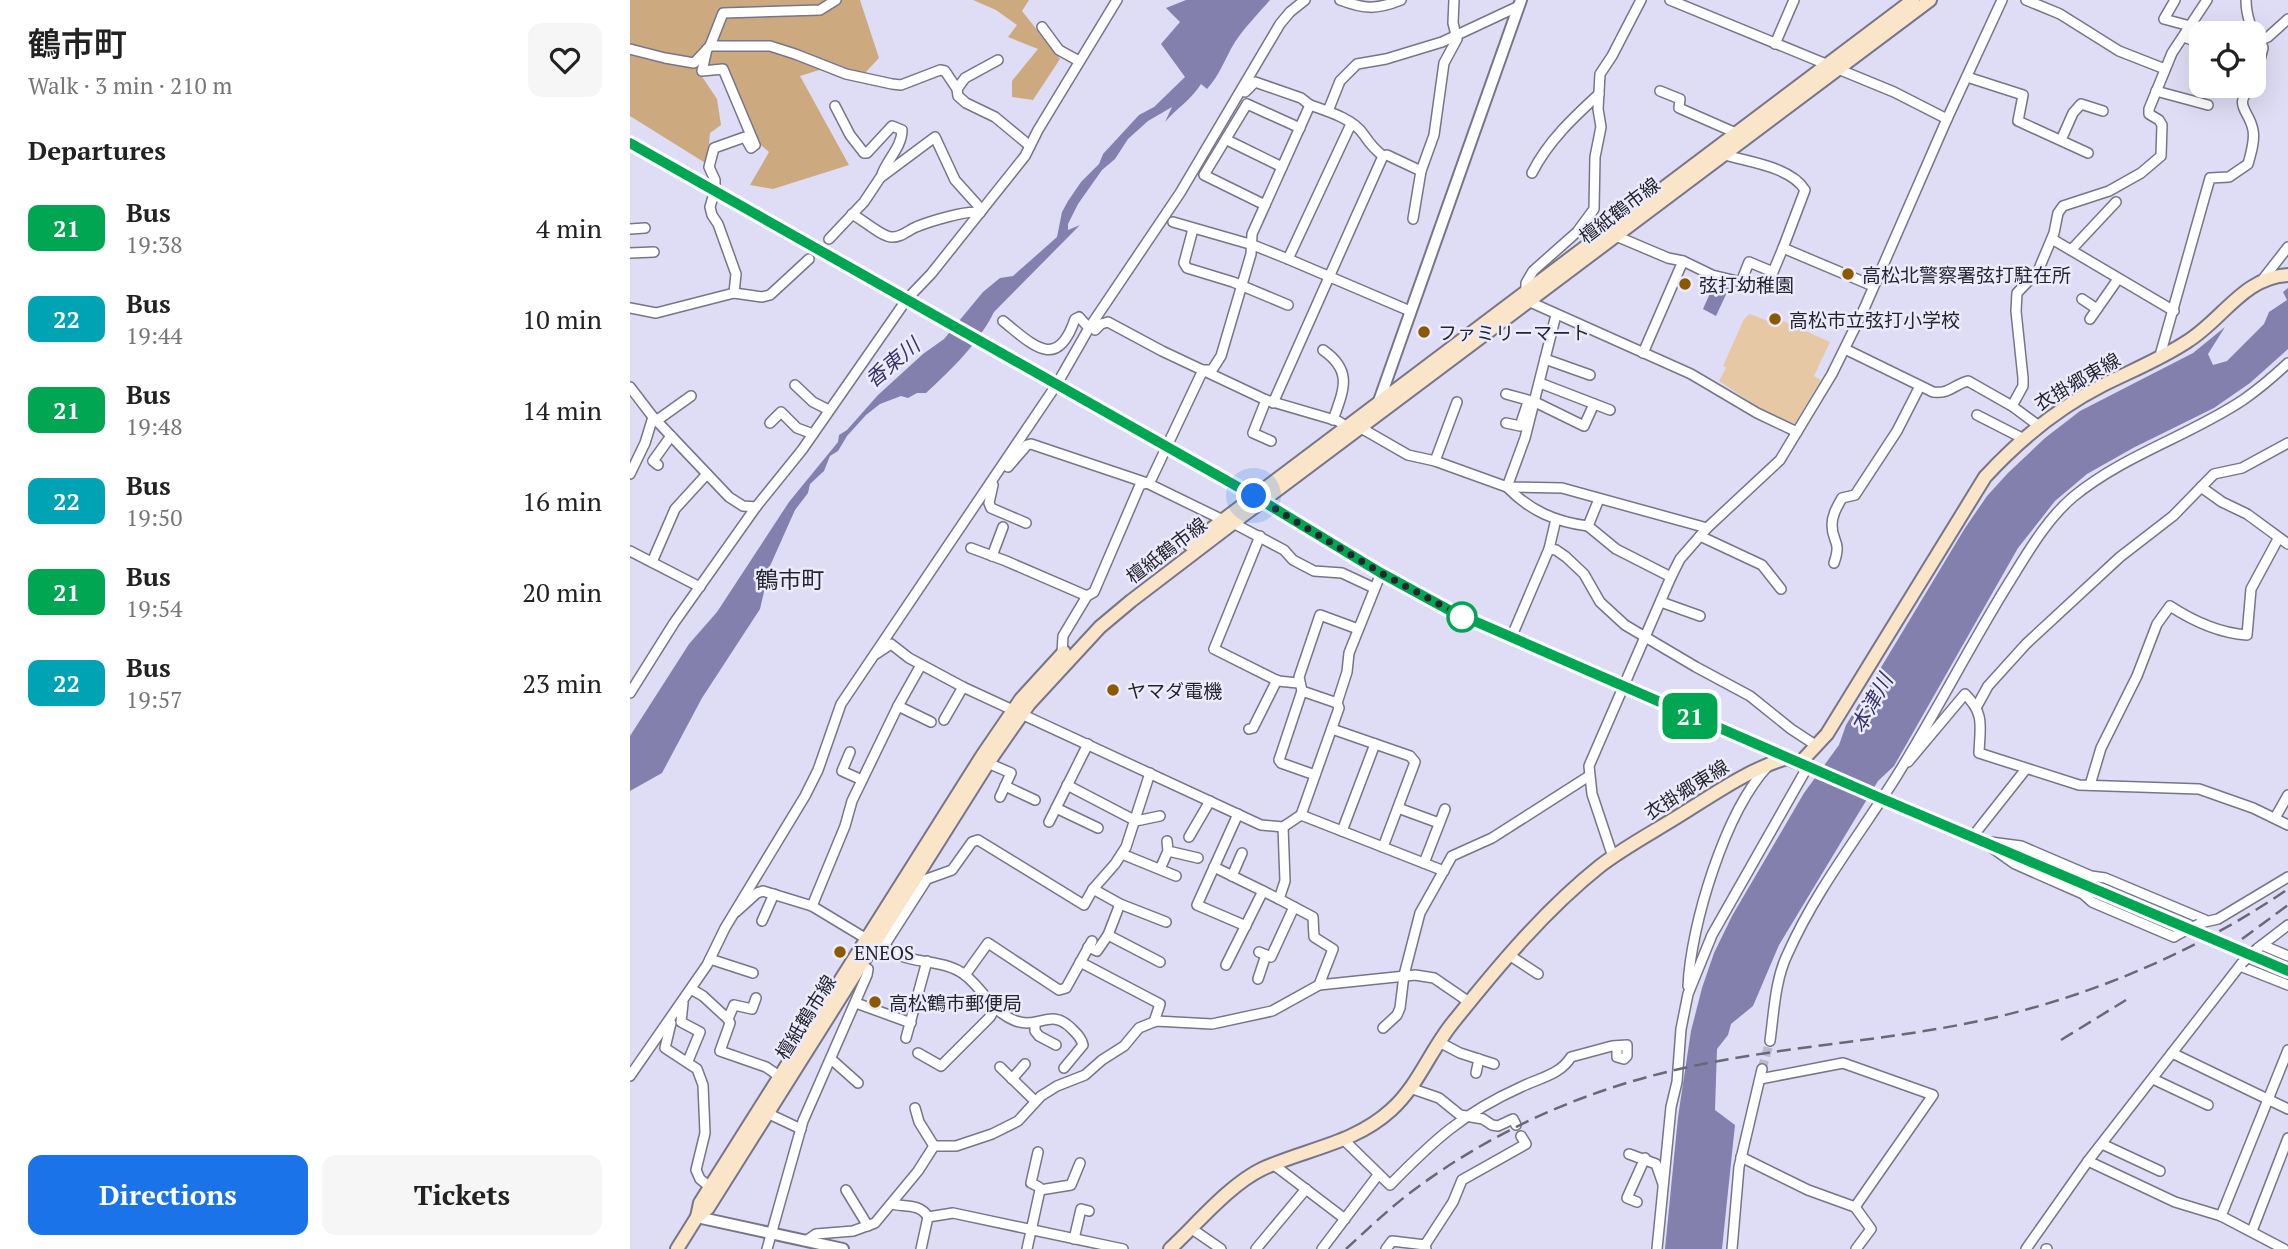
<!DOCTYPE html>
<html lang="en">
<head>
<meta charset="utf-8">
<style>
	body { margin:0; font-family:"PT Serif","Noto Sans JP",serif; background:#f6f6f6; color:#222; height:100vh; display:flex; flex-direction:column; font-size:26px; white-space:nowrap }
	* { box-sizing:border-box; margin:0 }
	p { font-size:23px; color:#767676 }
	.icon { flex:none; width:38px; height:38px; fill:none; stroke:currentColor; stroke-width:2; stroke-linecap:round; stroke-linejoin:round }
	.map { position:relative; flex:1; overflow:hidden }
	.side { display:flex; flex-direction:column; background:#fff; width:630px }
	.side>* { flex:none }
	.badge { padding:0 14px; border-radius:10px; font-size:24px; line-height:46px }
	.fabs { position:absolute; left:1559px; top:21px; display:grid; gap:14px }
	.fabs a { display:grid; place-items:center; width:77px; height:77px; border-radius:14px; background:#fff; box-shadow:0 7px 28px #0002; font-size:35px }
	.you { position:absolute; width:35px; height:35px; margin:-18px; border:5px solid #fff; border-radius:50%; background:#1a73e8; box-shadow:0 0 0 10px #1a73e833 }
	.map>.badge { position:absolute; translate:-50% -50%; box-shadow:0 0 0 4px #fff }
	h2 { padding:0 28px; font-size:26px; line-height:63px }
	.round { display:grid; place-items:center; flex:none; width:74px; height:74px; border-radius:14px; background:#f6f6f6 }
	.overview { display:flex; align-items:center; justify-content:space-between; height:119px; padding:0 28px }
	h1 { font-size:33px; font-weight:600; line-height:52px }
	.primary-button { display:flex; gap:14px; margin-top:auto; padding:14px 28px }
	.primary-button a { flex:1; height:80px; border-radius:14px; background:#1a73e8; color:#fff; font-size:28px; font-weight:600; line-height:80px; text-align:center }
	.primary-button a+a { background:#f6f6f6; color:#222 }
	ul { padding:0; list-style:none }
	li { display:flex; align-items:center; gap:21px; height:91px; padding:0 28px }
	li div { flex:1 }
	li b { display:block; font-size:26px }
	li em { font-style:normal }
	li .badge { min-width:77px; font-weight:700; text-align:center }
	main { display:flex; flex:1; min-height:0 }
	.map>svg:first-child { display:block }
</style>
</head>
<body>
<main>
<section class="side">
<div class="overview"><div><h1>鶴市町</h1><p>Walk · 3 min · 210 m</p></div><a class="round"><svg class="icon" aria-label="heart" viewBox="0 0 24 24"><path d="M12 20l-8-8c-3-5 5-10 8-4 3-6 11-1 8 4z"/></svg></a></div>
<h2>Departures</h2>
<ul>
<li><span class="badge" style="background:#00a651;color:#fff">21</span><div><b>Bus</b><p>19:38</p></div><em>4 min</em></li>
<li><span class="badge" style="background:#00a3b4;color:#fff">22</span><div><b>Bus</b><p>19:44</p></div><em>10 min</em></li>
<li><span class="badge" style="background:#00a651;color:#fff">21</span><div><b>Bus</b><p>19:48</p></div><em>14 min</em></li>
<li><span class="badge" style="background:#00a3b4;color:#fff">22</span><div><b>Bus</b><p>19:50</p></div><em>16 min</em></li>
<li><span class="badge" style="background:#00a651;color:#fff">21</span><div><b>Bus</b><p>19:54</p></div><em>20 min</em></li>
<li><span class="badge" style="background:#00a3b4;color:#fff">22</span><div><b>Bus</b><p>19:57</p></div><em>23 min</em></li>
</ul>
<div class="primary-button"><a>Directions</a><a>Tickets</a></div>
</section>
<div class="map">
<svg width="1658" height="1249" viewBox="0 0 1658 1249">
	<rect width="100%" height="100%" fill="#deddf5"/>
	<polygon fill="#e6c8a5" points="1120,314 1138,321 1142,316 1200,342 1184,376 1191,380 1165,424 1131,409 1089,381 1096,368 1093,366 1114,319"/>
	<g fill="#cca97f">
		<polygon points="0,0 230,0 249,58 234,74 199,67 170,76 219,165 143,189 120,185 139,152 126,141 94,67 71,75 87,99 91,125 80,133 77,164 0,116"/>
		<polygon points="343,0 399,0 392,11 430,59 403,100 382,97 382,81 408,49 378,37 387,25 366,10"/>
	</g>
	<g fill="#8380ae">
		<path d="M556 0H640C628 14 615 27 605 42 595 58 590 75 577 89L571 84C562 99 547 108 535 122L542 107 518 121 498 139 485 159 472 170 448 204 438 224V230L450 225 364 312C348 344 322 369 296 393H287L278 398 271 396 250 404 236 415 217 436 208 451 200 456 194 471 180 484 178 493 165 510 140 566 130 609 72 698 32 773 0 791V736L59 644 87 612 159 502 208 442 209 435 217 430 248 395 293 354 314 339 353 292 370 278 383 276 427 237 432 212 438 201 451 182 469 164 473 154 509 115 524 107 555 77 531 44 550 22 536 8Z"/>
		<polygon points="1085,282 1099,288 1086,316 1073,309"/>
		<polygon points="1658,288 1658,349 1620,383 1584,408 1503,448 1457,474 1425,501 1388,548 1264,766 1248,781 1149,945 1123,1006 1101,1024 1098,1035 1087,1049 1085,1110 1105,1125 1092,1249 1035,1249 1048,1117 1061,1031 1072,988 1084,953 1102,916 1174,793 1209,745 1216,725 1232,699 1335,528 1357,496 1378,473 1415,438 1450,411 1563,353 1595,327 1578,354 1583,365 1597,361 1634,324 1639,312 1657,300 1653,292"/>
	</g>
	<g fill="none" stroke-linecap="round" stroke-linejoin="round">
		<polyline stroke="#b9b8cd" stroke-width="9" stroke-dasharray="9 4.5" stroke-linecap="butt" points="1132,1069 1140,1041"/>
		<g stroke="#76758a" stroke-width="12">
			<g id="minor">
				<path d="M710 0C734 9 746 10 771 0"/>
				<polyline points="1040,0 1264,92 1317,119"/>
				<polyline points="1396,0 1430,14 1489,51 1535,69"/>
				<polyline points="1545,0 1534,19 1560,26"/>
				<path d="M1616 0C1616 13 1621 33 1631 42L1633 48 1624 83"/>
				<polyline points="412,27 429,50 449,61"/>
				<polyline points="1554,37 1572,44"/>
				<polyline points="1626,42 1638,37 1658,19"/>
				<polyline points="1145,44 1164,0"/>
				<polyline points="80,46 140,46 165,54 216,74 262,84 271,85 310,70 315,71 327,89 328,96 336,103 365,117 400,146"/>
				<polyline points="0,49 35,58 64,63 80,46 93,13 190,10 206,0"/>
				<polyline points="77,49 72,71 93,69 125,145 121,148 115,137 84,148 79,167 85,180 85,190 80,207 82,215 88,224 106,274 104,293"/>
				<polyline points="1337,77 1393,95 1388,121 1458,153"/>
				<polyline points="327,89 335,78 368,60"/>
				<polyline points="1030,91 1050,99 1049,108 1106,133"/>
				<polyline points="1526,91 1578,105"/>
				<polyline points="615,92 625,82 671,98 680,105"/>
				<path d="M205 106 220 135 234 153H237L262 126 272 130C272 148 256 160 251 177"/>
				<polyline points="698,111 710,81 727,64 756,59 812,42 889,6"/>
				<polyline points="597,140 652,167"/>
				<polyline points="1431,140 1443,113 1451,104 1473,111"/>
				<path d="M1095 155C1119 162 1161 167 1175 190L1153 248"/>
				<polyline points="753,156 757,155 791,171 783,219"/>
				<polyline points="791,171 804,135 814,63 827,39 823,23 824,0"/>
				<path d="M902 173C918 141 944 117 969 94"/>
				<polyline points="635,205 574,175 617,104 670,128"/>
				<path d="M222 214C233 220 251 236 261 237 270 238 277 231 286 227 298 222 339 209 350 213"/>
				<polyline points="543,222 623,245 658,259 780,311"/>
				<polyline points="0,229 15,228"/>
				<polyline points="563,229 554,263 557,268 603,282 658,305"/>
				<polyline points="986,236 1038,258 1053,261 1013,353"/>
				<polyline points="199,239 234,202 250,178 305,137 325,180 352,210"/>
				<polyline points="1422,239 1544,311"/>
				<polyline points="1441,250 1486,202"/>
				<polyline points="0,253 24,252"/>
				<polyline points="658,259 721,124"/>
				<polyline points="1053,261 1082,275 1111,282 1119,262 1143,272 1153,248 1243,286"/>
				<polyline points="1633,279 1658,247"/>
				<polyline points="896,292 896,283 903,271 947,232 964,209 965,157 971,127 968,109 970,74 982,56 1011,0"/>
				<polyline points="1452,299 1467,309"/>
				<polyline points="900,302 1061,374 1127,413 1167,432"/>
				<polyline points="0,308 26,313 104,293 132,297 140,295 179,259"/>
				<path d="M926 315 895 438 877 487C900 511 926 522 958 526"/>
				<polyline points="1460,319 1488,279"/>
				<path d="M373 321C403 345 427 372 445 319L449 317 459 328"/>
				<polyline points="465,330 471,324 478,322 532,351 636,400 708,421 717,427"/>
				<path d="M1215 349 1303 392C1320 394 1323 385 1338 381L1382 406 1409 426"/>
				<path d="M693 350C723 371 714 389 703 420"/>
				<polyline points="915,359 960,375"/>
				<path d="M1529 359 1580 178 1599 177 1618 164C1621 153 1625 141 1623 130 1619 109 1602 106 1622 86"/>
				<polyline points="910,383 980,410"/>
				<polyline points="165,385 183,402 199,410"/>
				<polyline points="0,387 23,417 99,497 113,506 126,507"/>
				<polyline points="876,394 905,402 954,426 964,404"/>
				<polyline points="636,400 623,433 641,441"/>
				<polyline points="1382,406 1393,386 1393,378 1386,311 1387,293 1408,271 1424,233 1428,213 1433,206 1479,191 1511,173 1531,156 1532,125 1529,120 1519,114 1519,109 1542,53 1577,0"/>
				<polyline points="1347,415 1394,439"/>
				<polyline points="26,421 61,396"/>
				<polyline points="140,423 151,412 167,428 183,434"/>
				<polyline points="876,423 890,426 898,402"/>
				<polyline points="731,428 778,455 805,461 877,487 932,488 1077,528"/>
				<polyline points="805,461 827,402"/>
				<polyline points="28,465 23,461 41,436"/>
				<polyline points="378,467 397,445 401,444 517,483 593,520"/>
				<polyline points="0,474 15,443 23,417"/>
				<polyline points="363,485 359,503 361,508 396,523"/>
				<polyline points="1571,487 1592,502 1617,514 1658,544"/>
				<polyline points="969,499 958,526 986,549 1041,577"/>
				<polyline points="603,523 654,550 663,560 684,571 712,573 744,588"/>
				<polyline points="630,536 584,649 648,681 668,683"/>
				<polyline points="1070,536 1132,565 1151,589"/>
				<polyline points="341,548 376,561 457,596"/>
				<polyline points="919,549 926,550 936,557 954,574 970,602 995,625 1066,667 1120,696 1161,729 1187,746"/>
				<polyline points="0,551 70,587"/>
				<polyline points="362,556 373,527"/>
				<polyline points="22,562 45,509 77,474"/>
				<path d="M1204 563C1212 540 1202 543 1202 525 1202 515 1207 507 1212 498L1225 495 1267 431 1290 386"/>
				<polyline points="1031,602 1070,616"/>
				<polyline points="881,638 919,549 926,519"/>
				<polyline points="246,654 261,644 279,658 333,687 631,825 653,827 671,815 814,871"/>
				<path d="M432 654 433 636 457 596 464 592 510 485 520 482 573 370H582L591 356 621 254 622 234 680 105C697 111 724 119 734 135 740 144 744 149 753 156L643 403"/>
				<polyline points="672,691 649,760 651,763 685,775"/>
				<polyline points="0,693 44,623 126,507 172,450 277,299 301,274 395,156 408,130 487,0"/>
				<polyline points="707,703 672,691 669,677 690,615 728,629"/>
				<polyline points="268,706 301,722"/>
				<polyline points="1347,706 1358,686 1396,644 1490,557 1543,516 1584,474 1612,468 1658,443"/>
				<polyline points="314,720 333,687"/>
				<polyline points="619,729 623,728 647,680"/>
				<polyline points="702,729 780,756 785,762 753,847"/>
				<polyline points="220,752 212,771 232,780"/>
				<path d="M1278 762 1335 694C1355 714 1350 726 1349 753L1449 785 1569 789 1623 808 1658 825"/>
				<polyline points="358,763 381,773 370,797"/>
				<polyline points="437,785 506,821 530,816"/>
				<path d="M1460 785 1471 748 1507 676 1527 624 1540 606C1563 621 1588 633 1617 635L1621 589 1648 539"/>
				<polyline points="375,786 405,800"/>
				<polyline points="426,808 468,828"/>
				<polyline points="768,808 809,823"/>
				<polyline points="608,814 567,905 616,926"/>
				<polyline points="671,815 709,708 707,703 717,672 719,653 751,573"/>
				<polyline points="1645,818 1658,795"/>
				<polyline points="419,822 458,744"/>
				<polyline points="653,827 655,881 649,899 683,917 684,937 703,949 689,985"/>
				<polyline points="712,831 745,744"/>
				<polyline points="1343,836 1396,769"/>
				<polyline points="559,837 580,801"/>
				<polyline points="1360,842 1391,846 1461,876 1475,878 1575,920"/>
				<polyline points="1361,847 1385,864 1453,894 1462,902 1544,937 1547,935"/>
				<polyline points="538,851 568,858"/>
				<polyline points="492,854 546,876"/>
				<polyline points="983,857 962,794 959,766 1041,577 1050,559 1077,528 1150,460 1202,374 1234,309 1317,119 1372,0"/>
				<polyline points="794,863 815,809"/>
				<polyline points="584,867 649,899"/>
				<polyline points="530,869 538,851 537,841"/>
				<polyline points="602,876 612,853"/>
				<polyline points="463,889 490,904 536,922"/>
				<polyline points="182,906 215,826 222,801 268,706 291,665"/>
				<polyline points="106,912 127,893 133,891 182,906 240,941"/>
				<polyline points="132,921 144,894"/>
				<polyline points="1570,923 1588,919 1658,877"/>
				<polyline points="478,935 530,962"/>
				<path d="M250 944C256 947 262 952 269 955 289 964 316 960 335 975 354 990 363 1013 386 1021 409 1029 421 1008 441 1028 446 1033 451 1037 453 1045L434 1068"/>
				<polyline points="1632,945 1658,956"/>
				<polyline points="254,946 297,879 322,870 342,842 348,840 454,905 463,889 485,864 496,847 520,773"/>
				<polyline points="458,947 467,951 478,935 490,904"/>
				<polyline points="1628,948 1658,925"/>
				<polyline points="629,952 641,957 664,907"/>
				<polyline points="879,955 908,974"/>
				<polyline points="80,959 123,973"/>
				<polyline points="450,962 530,1004 524,1022"/>
				<polyline points="596,965 633,891"/>
				<polyline points="1610,966 1658,985"/>
				<polyline points="335,975 358,943 429,990 436,988 462,941"/>
				<polyline points="628,979 636,955"/>
				<path d="M1058 986C1061 924 1095 812 1138 766"/>
				<polyline points="61,989 73,996 98,1019 100,1023 90,1051 136,1067 149,1076"/>
				<polyline points="53,1003 51,1022 70,1032 58,1061"/>
				<polyline points="226,1003 281,1023"/>
				<polyline points="98,1019 104,1005 122,1009 126,998"/>
				<polyline points="41,1023 35,1048 67,1069 73,1085 75,1133 66,1170 70,1179 80,1187"/>
				<polyline points="405,1023 405,1031 409,1036 426,1045"/>
				<polyline points="753,1028 767,1015 770,1008 774,975 790,913 822,856 862,838 959,776"/>
				<polyline points="276,1038 297,961"/>
				<path d="M1140 1041C1144 1012 1145 979 1158 953 1186 890 1229 836 1266 777 1306 713 1340 645 1380 581 1398 552 1417 519 1443 497 1494 455 1559 436 1613 400 1629 389 1644 376 1658 363"/>
				<polyline points="809,1042 830,1053 864,1064"/>
				<polyline points="288,1053 311,1066 360,1017 365,1008"/>
				<polyline points="1542,1053 1658,1109"/>
				<polyline points="201,1059 228,1083"/>
				<polyline points="370,1067 405,1101"/>
				<polyline points="846,1073 849,1059"/>
				<polyline points="0,1076 77,965 95,928 175,796 188,770 211,704 427,384 459,328 550,193 650,24 660,12 675,0"/>
				<polyline points="382,1079 395,1064"/>
				<polyline points="1130,1079 1213,1063 1303,1095 1225,1207"/>
				<polyline points="1523,1079 1578,1105"/>
				<polyline points="780,1088 809,1098 830,1115 853,1119 862,1125 868,1126 883,1119 886,1125"/>
				<polyline points="285,1108 289,1122 304,1146"/>
				<polyline points="137,1113 171,1129"/>
				<path d="M714 1140 760 1185C804 1140 833 1113 891 1087 909 1078 930 1075 941 1057L982 1046 997 1045V1056L994 1059 987 1057V1046"/>
				<polyline points="1472,1144 1530,1171"/>
				<polyline points="999,1154 1026,1164 1033,1184"/>
				<polyline points="1111,1157 1178,1190 1225,1207 1241,1229 1226,1249"/>
				<polyline points="1458,1161 1545,1202 1591,1216 1654,1249"/>
				<polyline points="644,1165 715,1219"/>
				<polyline points="216,1190 238,1226"/>
				<polyline points="410,1190 441,1185 450,1163"/>
				<polyline points="1007,1202 997,1198 1015,1158"/>
				<path d="M261 1204C274 1207 290 1203 298 1217"/>
				<polyline points="1591,1216 1658,1050"/>
				<polyline points="562,1229 591,1249"/>
				<polyline points="1622,1231 1658,1138"/>
				<polyline points="444,1239 451,1209 459,1211"/>
				<polyline points="176,1241 186,1234 223,1231 245,1223 288,1171 304,1146 326,1146 362,1134 388,1121 411,1096 427,1086 455,1075 472,1060 494,1046 509,1028 526,1021 582,1024 642,1011 689,985 785,975 804,978 839,1002"/>
				<polyline points="137,1249 173,1121 237,975 238,969 226,963"/>
				<polyline points="291,1249 298,1217 323,1213 493,1249"/>
				<polyline points="397,1249 410,1190 409,1187 401,1183 408,1152"/>
				<polyline points="626,1249 676,1189"/>
				<polyline points="692,1249 748,1175"/>
				<polyline points="756,1249 762,1241 795,1245"/>
				<polyline points="796,1249 795,1245 823,1202 832,1180 896,1144 891,1136"/>
				<polyline points="1027,1249 1041,1107 1047,1082 1051,1029 1058,994 1082,935 1178,766"/>
				<polyline points="1102,1249 1109,1167 1132,1069"/>
				<polyline points="1396,1249 1458,1161 1612,963"/>
				<polyline points="1416,1249 1417,1249"/>
			</g>
		</g>
		<g stroke="#76758a" stroke-width="14">
			<g id="tertiary">
				<polyline points="0,143 624,496 751,573 819,610 1157,758"/>
				<polyline points="748,404 891,0"/>
				<polyline points="1170,763 1658,971"/>
				<polyline points="67,1217 213,1249"/>
			</g>
		</g>
		<g stroke="#76758a" stroke-width="16">
			<g id="secondary">
				<polyline points="560,545 1283,0"/>
				<polyline points="67,1217 70,1203 352,756 391,699 434,652"/>
				<polyline points="47,1249 67,1217 78,1208 358,763 399,704 470,627 501,601 611,517 1300,0"/>
				<path d="M540 1249C567 1224 599 1185 632 1169 675 1149 724 1144 761 1110 789 1085 801 1048 825 1020 869 965 915 910 970 866 996 846 1027 830 1055 812 1087 792 1120 769 1157 758L1170 763 1197 734 1355 477C1389 440 1428 408 1473 385 1501 371 1531 359 1558 341 1593 319 1614 277 1658 275"/>
			</g>
		</g>
		<use href="#minor" stroke="#fff" stroke-width="9"/>
		<use href="#tertiary" stroke="#fff" stroke-width="10"/>
		<use href="#secondary" stroke="#fae5c9" stroke-width="12"/>
		<g stroke="#696976" stroke-width="2.5" stroke-dasharray="14 7" stroke-linecap="butt">
			<polyline points="1612,939 1658,905"/>
			<polyline points="1431,1040 1496,1000"/>
			<path d="M716 1249C740 1227 765 1203 792 1184 851 1141 920 1107 990 1085 1106 1048 1230 1046 1349 1021 1458 998 1566 952 1658 889"/>
		</g>
		<g stroke="#76758a" stroke-width="12" stroke-linecap="butt">
			<g id="minor-bridge">
				<polyline points="1547,935 1569,924"/>
				<polyline points="1612,963 1628,948"/>
			</g>
		</g>
		<use href="#minor-bridge" stroke="#fff" stroke-width="9"/>
	</g>
	<g fill="none" stroke-linecap="round" stroke-linejoin="round">
		<g stroke="#fff" stroke-width="16">
			<polyline id="line" points="0,143 624,496 751,573 819,610 1248,797 1658,971"/>
		</g>
		<use href="#line" stroke="#00a651" stroke-width="10"/>
		<polyline stroke="#25252d" stroke-width="7" stroke-dasharray="0 12.6" points="624,496 751,573 837,619 832,617"/>
	</g>
	<g fill="#8b5902" stroke="#ecebfe" stroke-width="2.5">
		<circle cx="1218" cy="274" r="7"/>
		<circle cx="1055" cy="284" r="7"/>
		<circle cx="1145" cy="319" r="7"/>
		<circle cx="794" cy="332" r="7"/>
		<circle cx="483" cy="690" r="7"/>
		<circle cx="210" cy="952" r="7"/>
		<circle cx="245" cy="1002" r="7"/>
	</g>
	<circle fill="#fff" stroke="#00a651" stroke-width="3.5" cx="832" cy="617" r="14"/>
	<g text-anchor="middle" dominant-baseline="central" stroke-width="5" stroke-linejoin="round" paint-order="stroke">
		<g font-size="19" fill="#25252d" stroke="#ecebfe">
			<text transform="translate(989 210) rotate(-37)">檀紙鶴市線</text>
			<text transform="translate(1447 381) rotate(-30)">衣掛郷東線</text>
			<text transform="translate(536 550) rotate(-37)">檀紙鶴市線</text>
			<text transform="translate(1056 789) rotate(-32)">衣掛郷東線</text>
			<text transform="translate(175 1017) rotate(-58)">檀紙鶴市線</text>
		</g>
		<g font-size="19" fill="#25252d" stroke="#ecebfe" text-anchor="start">
			<text x="1232" y="274">高松北警察署弦打駐在所</text>
			<text x="1069" y="284">弦打幼稚園</text>
			<text x="1159" y="319">高松市立弦打小学校</text>
			<text x="808" y="332">ファミリーマート</text>
			<text x="497" y="690">ヤマダ電機</text>
			<text x="224" y="952">ENEOS</text>
			<text x="259" y="1002">高松鶴市郵便局</text>
		</g>
		<g font-size="21" font-style="italic" fill="#3b316d" stroke="#ecebfe">
			<text transform="translate(262 362) rotate(-40)">香東川</text>
			<text transform="translate(1241 703) rotate(-61)">本津川</text>
		</g>
		<g font-size="23" fill="#25252d" stroke="#ecebfe">
			<text x="160" y="579">鶴市町</text>
		</g>
	</g>
</svg>
<div class="fabs">
<a><svg class="icon" aria-label="locate" viewBox="0 0 24 24"><circle cx="12" cy="12" r="6"/><path d="M12 2v4M12 18v4M2 12h4M18 12h4"/></svg></a>
</div>
<div class="you" style="left:624px;top:496px"></div>
<b class="badge" style="left:1060px;top:716px;background:#00a651;color:#fff">21</b>
</div>
</main>
</body>
</html>
